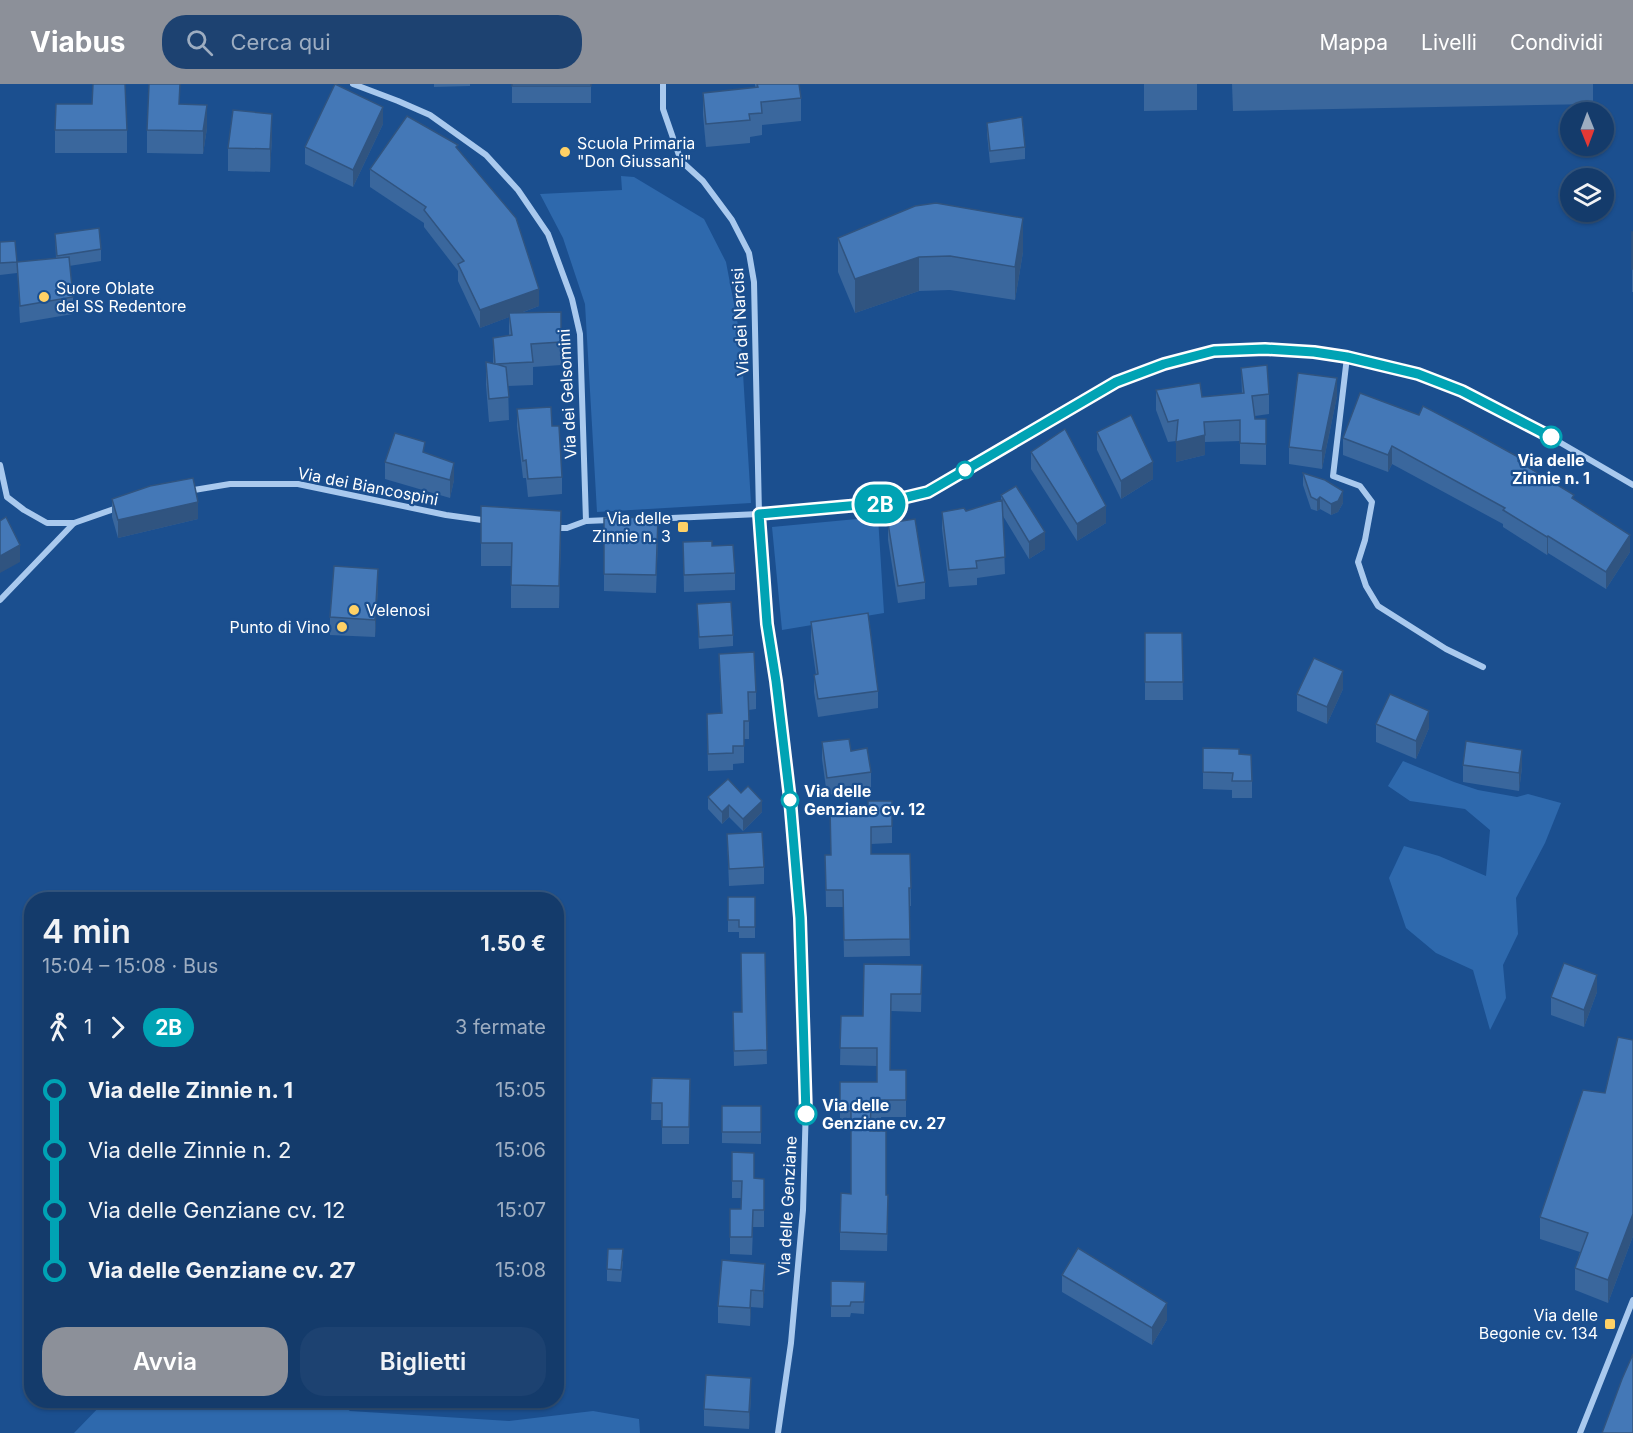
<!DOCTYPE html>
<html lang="it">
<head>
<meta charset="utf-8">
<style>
	body { margin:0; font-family:Inter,sans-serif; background:#1d4271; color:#f1f3f6; height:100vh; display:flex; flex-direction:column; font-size:22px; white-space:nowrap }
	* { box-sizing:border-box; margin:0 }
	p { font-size:20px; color:#9dadc1 }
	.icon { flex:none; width:33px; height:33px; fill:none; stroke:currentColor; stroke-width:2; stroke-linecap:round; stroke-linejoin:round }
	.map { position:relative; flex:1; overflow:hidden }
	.sheet { position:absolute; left:24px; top:808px; width:540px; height:516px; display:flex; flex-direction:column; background:#143b6b; border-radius:24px; box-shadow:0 2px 4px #0004,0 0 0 2px #33557e }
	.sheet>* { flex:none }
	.badge { padding:0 12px; border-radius:20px; font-size:21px; line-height:39px }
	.needle { width:39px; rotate:179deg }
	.controls { position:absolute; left:1560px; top:18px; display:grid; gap:12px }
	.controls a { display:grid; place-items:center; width:54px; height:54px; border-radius:50%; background:#143b6b; box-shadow:0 2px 4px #0004,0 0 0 2px #33557e; font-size:30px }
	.map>.badge { position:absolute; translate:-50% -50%; box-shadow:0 0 0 3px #fff }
	.legs { display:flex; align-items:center; gap:9px; height:66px; padding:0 18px; font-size:20px }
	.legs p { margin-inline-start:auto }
	.head { display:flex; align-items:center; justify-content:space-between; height:102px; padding:0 18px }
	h1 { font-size:33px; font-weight:600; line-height:45px }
	.action { display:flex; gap:12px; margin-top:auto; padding:12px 18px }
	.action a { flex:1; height:69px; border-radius:24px; background:#8c9099; color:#fff; font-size:24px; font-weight:600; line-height:69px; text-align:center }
	.action a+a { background:#1d4271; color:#f1f3f6 }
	ul { padding:0 18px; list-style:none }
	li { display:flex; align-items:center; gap:21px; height:60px; font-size:22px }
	li i { display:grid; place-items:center; width:9px; height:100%; margin:0 8px; background:currentColor }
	li i::after { content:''; width:15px; height:15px; margin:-8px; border:4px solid; border-radius:50%; background:#143b6b }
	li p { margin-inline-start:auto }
	li:first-child i { background:linear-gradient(#0000 50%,currentColor 0) }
	li:last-child i { background:linear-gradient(currentColor 50%,#0000 0) }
	header { display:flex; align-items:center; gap:36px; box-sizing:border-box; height:84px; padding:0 30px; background:#8c9099; color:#fff }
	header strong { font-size:28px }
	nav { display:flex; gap:33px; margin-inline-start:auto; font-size:21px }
	.search { width:420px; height:54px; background:#1d4271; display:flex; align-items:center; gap:15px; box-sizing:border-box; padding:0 21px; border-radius:24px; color:#9dadc1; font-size:22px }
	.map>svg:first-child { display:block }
</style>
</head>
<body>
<header>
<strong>Viabus</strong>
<div class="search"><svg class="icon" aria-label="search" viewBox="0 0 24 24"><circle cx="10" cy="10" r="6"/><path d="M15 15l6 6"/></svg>Cerca qui</div>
<nav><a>Mappa</a><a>Livelli</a><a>Condividi</a></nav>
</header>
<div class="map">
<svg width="1633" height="1349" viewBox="0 0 1633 1349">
	<rect width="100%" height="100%" fill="#1b4f8f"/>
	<g fill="#2e69ad">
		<polygon points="621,92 634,93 704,135 726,178 741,257 751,419 597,428 585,220 563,154 540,110 622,106"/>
		<polygon points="878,433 884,529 782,546 772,443"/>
		<polygon points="1403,677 1454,698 1478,706 1517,713 1528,710 1561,719 1545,759 1516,814 1518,850 1503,881 1506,914 1490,946 1473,886 1436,869 1406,844 1389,794 1404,762 1439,772 1486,792 1490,746 1465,725 1410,717 1388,702"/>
		<polygon points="105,1317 337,1317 350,1327 509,1337 593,1327 639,1335 640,1349 74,1349"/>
	</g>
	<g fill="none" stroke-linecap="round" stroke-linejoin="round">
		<g stroke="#a9c9ee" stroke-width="6">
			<polyline points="353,0 398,17 430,31 486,71 518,106 548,150 572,215 580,250 586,437"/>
			<polyline points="663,0 663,25 681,77 703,97 732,136 749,169 754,198 759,430 767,540 776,597 790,715 800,834 806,1020 803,1126 791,1259 778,1349"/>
			<polyline points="1347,273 1333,392 1360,402 1372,418 1365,456 1358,478 1366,502 1378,522 1446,565 1483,583"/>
			<polyline points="0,381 7,413 24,426 47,439 74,439"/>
			<polyline points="188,407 230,400 298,400 446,431 489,437"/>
			<polyline points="650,435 759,430 882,419 928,408 1116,298 1164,280 1214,267 1265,265 1347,273 1417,290 1462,307 1542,348 1633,401"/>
			<polyline points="556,444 567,444 586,437 610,436"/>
			<polyline points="0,516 74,439 117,424"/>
			<polyline points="1580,1349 1633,1216"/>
		</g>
	</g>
	<g fill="#3a679d">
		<polygon points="434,0 470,0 470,2 434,3"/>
		<rect x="512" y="0" width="79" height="19"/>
		<polygon points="755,0 799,0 801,14 801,37 762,41 762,51 750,53 750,59 706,63 703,31 703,9 755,4"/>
		<polygon points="1144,0 1197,0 1197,26 1144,27"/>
		<polygon points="1232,0 1593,0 1593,20 1233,27"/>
		<polygon points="180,20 207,44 203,70 147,69 147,46"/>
		<polygon points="987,39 1025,63 1025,75 990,79 987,50"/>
		<polygon points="383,40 353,103 305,80 305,63"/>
		<rect x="55" y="46" width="72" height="23"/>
		<polygon points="272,53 270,88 228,87 228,64"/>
		<polygon points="458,65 539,222 521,229 561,228 561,281 533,283 533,301 508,302 509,336 489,338 486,301 486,278 493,280 493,254 509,251 509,233 480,244 458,197 458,187 424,143 424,139 370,103 370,85"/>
		<rect x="1632" y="148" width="1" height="60"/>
		<polygon points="55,150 101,165 101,177 69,182 73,213 73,230 20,239 17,178 56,174"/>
		<polygon points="838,154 1023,168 1015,216 950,206 919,207 855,229 838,188"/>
		<polygon points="0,158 17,178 17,189 0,191"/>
		<polygon points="1241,284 1269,310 1269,330 1255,332 1255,335 1266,335 1266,381 1240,380 1240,357 1205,358 1205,371 1176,378 1176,357 1168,358 1156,326 1156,306 1202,313 1242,310"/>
		<polygon points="1337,312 1322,385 1289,380 1289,363"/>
		<polygon points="517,325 552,342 562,393 562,410 528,413 526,394 523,394 517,343"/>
		<polygon points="1097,348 1153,395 1121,415 1097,366"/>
		<polygon points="1343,354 1520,378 1574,416 1630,468 1606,505 1548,469 1547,471 1503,443 1503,440 1392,380 1388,388 1343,371"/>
		<polygon points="1031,368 1106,439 1077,457 1031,385"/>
		<polygon points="385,378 454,396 450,414 385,395"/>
		<polygon points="1303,389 1343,419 1338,428 1331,431 1320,425 1317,427 1311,425 1303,401"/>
		<polygon points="1001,411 1045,465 1029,475 1003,432 1005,490 977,494 977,501 949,503 942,445 942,428 966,427 1001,417"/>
		<polygon points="112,415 198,435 118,454 112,433"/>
		<polygon points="481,422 561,449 559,524 511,524 511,482 481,482"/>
		<polygon points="604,434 658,450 656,509 604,507"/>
		<polygon points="888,439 925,498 925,515 898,519 888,456"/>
		<polygon points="683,458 712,462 735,489 735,506 684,508"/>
		<polygon points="378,502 375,553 330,551 330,533"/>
		<polygon points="697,520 733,551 733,562 699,565"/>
		<polygon points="811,538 878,607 878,624 818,633 814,608 814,591 816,591 811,555"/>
		<polygon points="1145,549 1182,549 1183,616 1145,616"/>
		<polygon points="719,570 756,608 756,625 749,626 749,655 744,655 744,679 733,680 733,686 708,687 707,630 721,629"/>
		<polygon points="1343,605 1327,640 1297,627 1297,610"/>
		<polygon points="1376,640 1429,644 1416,675 1376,658"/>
		<polygon points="822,658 851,667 871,688 871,705 827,711 822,675"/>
		<polygon points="1203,664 1239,670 1252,697 1252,714 1232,714 1232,706 1203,705"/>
		<polygon points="1463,681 1522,683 1519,707 1463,698"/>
		<polygon points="741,709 762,728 743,747 729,733 722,740 708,725 708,713"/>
		<polygon points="892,717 892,759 871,760 871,770 910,770 911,822 909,822 910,872 844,873 843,823 826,823 825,771 831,771 868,722"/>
		<polygon points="727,750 764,783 764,800 729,802"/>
		<polygon points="728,813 755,813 755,854 739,854 739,848 728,848"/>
		<polygon points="765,869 767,980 734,982 733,928 741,928"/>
		<polygon points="922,881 921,928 891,927 890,986 906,986 906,1033 881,1033 881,1039 871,1040 870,1047 886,1111 888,1128 887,1167 840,1166 840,1148 851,1110 851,1044 840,1044 840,998 877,998 877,982 840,981 841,932 863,932"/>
		<polygon points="1597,908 1584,943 1551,931 1551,913"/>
		<polygon points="1633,956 1633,1152 1608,1219 1575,1206 1575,1184 1580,1168 1540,1155 1540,1133"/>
		<polygon points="652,994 690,995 689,1060 662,1060 662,1036 651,1036"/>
		<polygon points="722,1022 761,1022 761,1060 722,1059"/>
		<polygon points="732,1068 754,1094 764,1095 764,1143 753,1143 752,1171 730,1170 730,1125 741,1125 741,1114 732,1114"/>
		<polygon points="623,1177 621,1198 607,1197 607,1185"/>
		<polygon points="1062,1191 1167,1236 1152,1261 1062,1208"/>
		<polygon points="765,1197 763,1224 751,1223 750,1242 718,1239 718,1222"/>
		<polygon points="831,1197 865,1198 864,1230 851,1229 850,1233 831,1233"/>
		<polygon points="751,1311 749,1345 704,1342 704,1325"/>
	</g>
	<g fill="#305480">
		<polygon points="207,21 207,44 203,70 203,47"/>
		<polygon points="383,23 383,40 353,103 353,86"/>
		<polygon points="272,30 272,53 270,88 270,65"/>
		<polygon points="1023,134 1023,168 1015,216 1015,183"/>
		<polygon points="919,173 919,207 855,229 855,195"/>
		<polygon points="539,205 539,222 480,244 480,226"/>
		<polygon points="1337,294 1337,312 1322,385 1322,367"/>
		<polygon points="1205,351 1205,371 1176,378 1176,358"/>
		<polygon points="1392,362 1392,380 1388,388 1388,371"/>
		<polygon points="1153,378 1153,395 1121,415 1121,397"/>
		<polygon points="454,379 454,396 450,414 450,396"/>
		<polygon points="1343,407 1343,419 1338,428 1331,431 1331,420"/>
		<polygon points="1320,413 1320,425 1317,427 1317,416"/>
		<polygon points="198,418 198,435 118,454 118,436"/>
		<polygon points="1106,422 1106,439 1077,457 1077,440"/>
		<polygon points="561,427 561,449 559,524 559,502"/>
		<polygon points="1045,448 1045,465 1029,475 1029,458"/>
		<polygon points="1630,451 1630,468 1606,505 1606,488"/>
		<polygon points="1548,452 1548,469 1547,471 1547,453"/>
		<polygon points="20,461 20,478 0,489 0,472"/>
		<polygon points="378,485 378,502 375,553 375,536"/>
		<polygon points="1343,587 1343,605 1327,640 1327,623"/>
		<polygon points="1429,627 1429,644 1416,675 1416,657"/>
		<polygon points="1522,666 1522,683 1519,707 1519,689"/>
		<polygon points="762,717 762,728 743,747 743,735"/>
		<polygon points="729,721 729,733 722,740 722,728"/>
		<polygon points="1597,891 1597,908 1584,943 1584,926"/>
		<polygon points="1633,1130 1633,1152 1608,1219 1608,1196"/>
		<polygon points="765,1180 765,1197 763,1224 763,1207"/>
		<polygon points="751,1206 751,1223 750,1242 750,1224"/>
		<polygon points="1167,1219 1167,1236 1152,1261 1152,1244"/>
		<polygon points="751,1294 751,1311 749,1345 749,1328"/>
	</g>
	<g fill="#4478b7" stroke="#305480" stroke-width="1.5">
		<polygon points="93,0 125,0 127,46 55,46 56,20 92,20"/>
		<polygon points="149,0 180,0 179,20 207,21 203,47 147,46"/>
		<polygon points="335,0 383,23 353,86 305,63"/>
		<rect x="512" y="0" width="79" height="2"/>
		<polygon points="757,0 799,0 801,14 761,18 762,29 749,30 750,36 706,40 703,9 758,3"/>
		<polygon points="233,26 272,30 270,65 228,64"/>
		<polygon points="407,32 458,61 456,63 516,134 539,205 480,226 458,180 464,177 424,126 426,123 370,85"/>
		<polygon points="1022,33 1025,63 990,67 987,39"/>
		<polygon points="936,119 1023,134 1015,183 950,172 919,173 855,195 838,154 915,122"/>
		<polygon points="99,144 101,165 57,172 55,150"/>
		<rect x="1632" y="148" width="1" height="37"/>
		<polygon points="15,157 17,178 0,179 0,158"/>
		<polygon points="69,173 73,213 20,222 17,178"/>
		<polygon points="561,228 561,258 531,260 533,278 496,280 506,283 509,313 489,315 486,278 495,280 493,254 512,251 509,229"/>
		<polygon points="1267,281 1269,310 1252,312 1255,335 1266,335 1266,360 1240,359 1240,336 1204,338 1205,351 1176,358 1178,336 1168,338 1156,306 1200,299 1202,313 1244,309 1241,284"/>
		<polygon points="1298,289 1337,294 1322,367 1289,363"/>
		<polygon points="1360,309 1419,331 1423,322 1469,346 1520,374 1518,377 1574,411 1572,414 1630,451 1606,488 1548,452 1547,453 1503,426 1505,424 1392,362 1388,371 1343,354"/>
		<polygon points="551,323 552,342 559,342 562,393 528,395 526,376 523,377 517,325"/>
		<polygon points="1131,331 1153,378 1121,397 1097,348"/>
		<polygon points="1065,345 1106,422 1077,440 1031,368"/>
		<polygon points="395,349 425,358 423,368 454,379 450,396 385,378"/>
		<polygon points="1303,389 1325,396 1343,407 1338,417 1331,420 1320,413 1317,416 1311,413"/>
		<polygon points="193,394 198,418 118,436 112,415 150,402"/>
		<polygon points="1016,402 1045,448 1029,458 1001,411"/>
		<polygon points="1002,416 1005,473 976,477 977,484 949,486 942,428 964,424 966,427"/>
		<polygon points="481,422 561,427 559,502 511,501 512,459 481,459"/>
		<polygon points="6,433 20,461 0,472 0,437"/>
		<polygon points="658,433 656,491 604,490 604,434"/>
		<polygon points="915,435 925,498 898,502 888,439"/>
		<polygon points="712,457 712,462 733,461 735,489 684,491 683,458"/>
		<polygon points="334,482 378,485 375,536 330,533"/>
		<polygon points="731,518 733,551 699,553 697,520"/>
		<polygon points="868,529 878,607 818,615 814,591 818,590 811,538"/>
		<polygon points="1145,549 1182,549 1183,598 1145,598"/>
		<polygon points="754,568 756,608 748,608 749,637 744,637 744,662 733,662 733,669 708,670 707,630 722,629 719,570"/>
		<polygon points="1314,574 1343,587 1327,623 1297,610"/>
		<polygon points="1390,610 1429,627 1416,657 1376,640"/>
		<polygon points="849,655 851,667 867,664 871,688 827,694 822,658"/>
		<polygon points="1466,657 1522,666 1519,689 1463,681"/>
		<polygon points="1203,664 1239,665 1239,670 1251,671 1252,697 1232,697 1233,689 1203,688"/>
		<polygon points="728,695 741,709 748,702 762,717 743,735 729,721 722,728 708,713"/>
		<polygon points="868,717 892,717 892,742 871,743 871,770 910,770 911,804 909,804 910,855 844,856 843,806 826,806 825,771 831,771 830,723 868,722"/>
		<polygon points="762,748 764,783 729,785 727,750"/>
		<polygon points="728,813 755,813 755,843 739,843 739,836 728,836"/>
		<polygon points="741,869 765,869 767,966 734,967 733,928 742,928"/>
		<polygon points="1564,879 1597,891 1584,926 1551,913"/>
		<polygon points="864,880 922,881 921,910 891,910 890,986 906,986 906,1016 881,1016 881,1022 871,1022 870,1047 886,1047 886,1111 888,1111 887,1150 840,1148 841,1109 851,1110 851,1027 840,1027 840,998 877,998 877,964 840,964 841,932 863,932"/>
		<polygon points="1618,953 1633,956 1633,1130 1608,1196 1575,1184 1588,1149 1540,1133 1583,1006 1605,1009"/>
		<polygon points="652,994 690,995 689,1043 662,1043 662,1019 651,1019"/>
		<rect x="722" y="1022" width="39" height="26"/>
		<polygon points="732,1068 754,1069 754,1094 764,1095 764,1126 753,1126 752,1153 730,1153 730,1125 741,1125 742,1097 732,1097"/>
		<polygon points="1078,1164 1167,1219 1152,1244 1062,1191"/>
		<polygon points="608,1165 623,1165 621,1186 607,1185"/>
		<polygon points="722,1176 765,1180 763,1207 751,1206 750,1224 718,1222"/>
		<polygon points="831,1197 865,1198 864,1218 851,1218 850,1222 831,1222"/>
		<polygon points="1633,1270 1633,1349 1602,1349 1622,1295"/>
		<polygon points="706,1291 751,1294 749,1328 704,1325"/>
	</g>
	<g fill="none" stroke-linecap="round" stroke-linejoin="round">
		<g stroke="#fff" stroke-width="14">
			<polyline id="line-1" points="806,1030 800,834 790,715 776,597 767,540 759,430 882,419 928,408 1116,298 1164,280 1214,267 1265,265 1314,268 1347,273 1418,290 1462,307 1551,353"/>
		</g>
		<use href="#line-1" stroke="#00a3b4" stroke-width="9"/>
	</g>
	<g fill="#ffd166" stroke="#1b4f8f" stroke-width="2">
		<circle cx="565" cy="68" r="6"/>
		<circle cx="44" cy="213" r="6"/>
		<rect x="677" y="437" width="12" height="12" rx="3"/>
		<circle cx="354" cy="526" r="6"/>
		<circle cx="342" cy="543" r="6"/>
		<rect x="1604" y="1234" width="12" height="12" rx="3"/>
	</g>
	<g fill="#fff" stroke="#00a3b4" stroke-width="3">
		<circle cx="1551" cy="353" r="10"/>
		<circle cx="965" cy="386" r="8"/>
		<circle cx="790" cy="716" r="8"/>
		<circle cx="806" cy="1030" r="10"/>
	</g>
	<g text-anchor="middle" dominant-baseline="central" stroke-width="4.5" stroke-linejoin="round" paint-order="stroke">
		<g font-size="16" fill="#fff" stroke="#1b4f8f" text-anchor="start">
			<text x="577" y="59">Scuola Primaria<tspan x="577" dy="18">"Don Giussani"</tspan></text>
			<text x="56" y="204">Suore Oblate<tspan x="56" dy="18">del SS Redentore</tspan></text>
			<text x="671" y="434" text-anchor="end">Via delle<tspan x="671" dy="18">Zinnie n. 3</tspan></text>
			<text x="366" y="526">Velenosi</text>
			<text x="330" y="543" text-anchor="end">Punto di Vino</text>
			<text x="1598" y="1231" text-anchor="end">Via delle<tspan x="1598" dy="18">Begonie cv. 134</tspan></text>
		</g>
		<g font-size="16" fill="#fff" stroke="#1b4f8f">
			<text transform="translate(740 238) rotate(-93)">Via dei Narcisi</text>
			<text transform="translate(567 310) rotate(-93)">Via dei Gelsomini</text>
			<text transform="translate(368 402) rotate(11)">Via dei Biancospini</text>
			<text transform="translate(787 1122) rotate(-87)">Via delle Genziane</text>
		</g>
		<g font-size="16" font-weight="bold" fill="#fff" stroke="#1b4f8f" text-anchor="start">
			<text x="1551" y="376" text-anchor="middle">Via delle<tspan x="1551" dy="18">Zinnie n. 1</tspan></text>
			<text x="804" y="707">Via delle<tspan x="804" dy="18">Genziane cv. 12</tspan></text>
			<text x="822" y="1021">Via delle<tspan x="822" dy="18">Genziane cv. 27</tspan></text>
		</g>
	</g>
</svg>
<div class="controls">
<a><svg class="needle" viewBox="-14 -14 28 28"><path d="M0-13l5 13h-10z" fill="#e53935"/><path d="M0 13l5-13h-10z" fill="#9dadc1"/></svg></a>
<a><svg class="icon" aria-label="layers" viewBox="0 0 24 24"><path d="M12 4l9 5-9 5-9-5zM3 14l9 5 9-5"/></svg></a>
</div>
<b class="badge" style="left:880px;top:420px;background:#00a3b4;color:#fff">2B</b>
<section class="sheet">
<div class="head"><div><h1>4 min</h1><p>15:04 – 15:08 · Bus</p></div><b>1.50 €</b></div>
<div class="legs"><svg class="icon" aria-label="walk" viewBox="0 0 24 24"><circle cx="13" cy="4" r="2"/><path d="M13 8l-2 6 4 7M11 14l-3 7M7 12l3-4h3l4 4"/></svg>1<svg class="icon" aria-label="forward" viewBox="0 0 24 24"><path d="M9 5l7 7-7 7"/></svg><b class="badge" style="background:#00a3b4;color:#fff">2B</b><p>3 fermate</p></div>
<ul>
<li><i style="color:#00a3b4"></i><b>Via delle Zinnie n. 1</b><p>15:05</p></li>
<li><i style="color:#00a3b4"></i><span>Via delle Zinnie n. 2</span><p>15:06</p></li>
<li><i style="color:#00a3b4"></i><span>Via delle Genziane cv. 12</span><p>15:07</p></li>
<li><i style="color:#00a3b4"></i><b>Via delle Genziane cv. 27</b><p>15:08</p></li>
</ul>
<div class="action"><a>Avvia</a><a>Biglietti</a></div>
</section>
</div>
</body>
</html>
